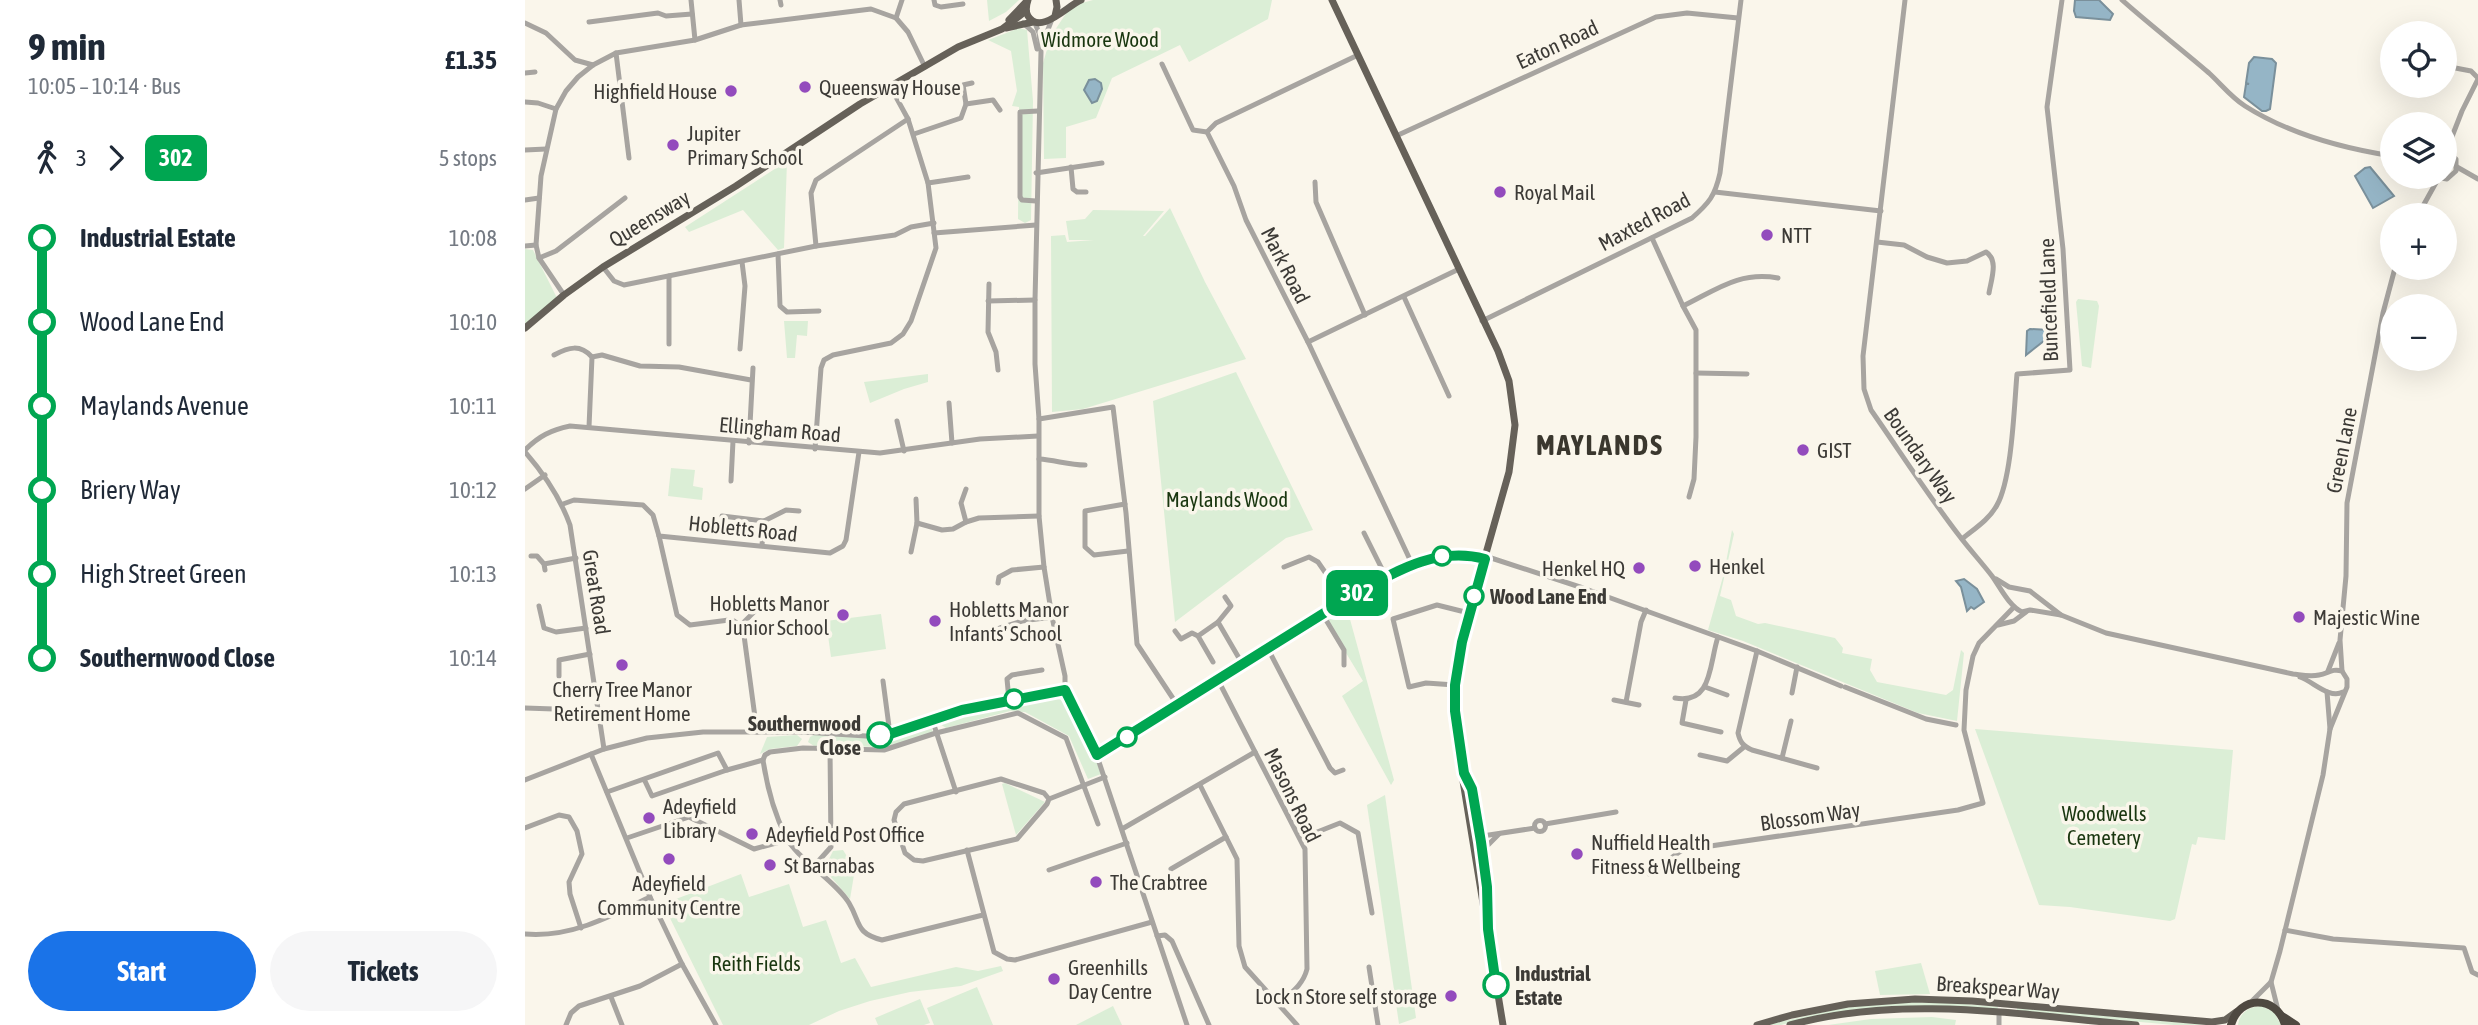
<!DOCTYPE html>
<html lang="en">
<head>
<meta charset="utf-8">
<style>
	body { margin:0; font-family:"Asap Condensed",sans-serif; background:#f6f6f7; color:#1f2937; height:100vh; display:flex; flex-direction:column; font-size:26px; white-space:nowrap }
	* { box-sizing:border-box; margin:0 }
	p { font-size:23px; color:#747a83 }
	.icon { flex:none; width:38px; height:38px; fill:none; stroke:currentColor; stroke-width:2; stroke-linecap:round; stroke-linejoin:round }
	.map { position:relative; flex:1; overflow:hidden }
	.drawer { display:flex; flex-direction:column; background:#fff; width:525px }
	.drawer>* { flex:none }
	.badge { padding:0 14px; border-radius:10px; font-size:24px; line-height:46px }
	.fabs { position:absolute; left:1855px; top:21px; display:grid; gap:14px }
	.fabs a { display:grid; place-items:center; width:77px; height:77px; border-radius:50%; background:#fff; box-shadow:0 7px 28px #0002; font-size:35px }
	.map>.badge { position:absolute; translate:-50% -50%; box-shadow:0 0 0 4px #fff }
	.legs { display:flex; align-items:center; gap:10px; height:77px; padding:0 28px; font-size:23px }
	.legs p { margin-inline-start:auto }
	.head { display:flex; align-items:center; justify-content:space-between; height:119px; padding:0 28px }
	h1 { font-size:38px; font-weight:700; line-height:52px }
	.button { display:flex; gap:14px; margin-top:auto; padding:14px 28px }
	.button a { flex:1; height:80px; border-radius:42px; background:#1a73e8; color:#fff; font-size:28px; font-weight:700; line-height:80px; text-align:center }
	.button a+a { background:#f6f6f7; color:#1f2937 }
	ul { padding:0 28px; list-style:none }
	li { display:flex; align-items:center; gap:24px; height:84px; font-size:26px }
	li i { display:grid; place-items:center; width:10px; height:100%; margin:0 9px; background:currentColor }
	li i::after { content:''; width:18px; height:18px; margin:-9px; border:5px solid; border-radius:50%; background:#fff }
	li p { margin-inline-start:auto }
	li:first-child i { background:linear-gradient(#0000 50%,currentColor 0) }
	li:last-child i { background:linear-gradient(currentColor 50%,#0000 0) }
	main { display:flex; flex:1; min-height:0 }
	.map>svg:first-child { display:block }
</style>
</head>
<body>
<main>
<section class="drawer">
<div class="head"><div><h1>9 min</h1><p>10:05 – 10:14 · Bus</p></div><b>£1.35</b></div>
<div class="legs"><svg class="icon" aria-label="walk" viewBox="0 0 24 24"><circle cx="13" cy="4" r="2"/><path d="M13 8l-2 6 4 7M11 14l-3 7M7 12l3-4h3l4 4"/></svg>3<svg class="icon" aria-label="forward" viewBox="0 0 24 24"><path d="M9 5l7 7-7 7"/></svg><b class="badge" style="background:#00a651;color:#fff">302</b><p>5 stops</p></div>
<ul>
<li><i style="color:#00a651"></i><b>Industrial Estate</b><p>10:08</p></li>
<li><i style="color:#00a651"></i><span>Wood Lane End</span><p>10:10</p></li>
<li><i style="color:#00a651"></i><span>Maylands Avenue</span><p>10:11</p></li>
<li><i style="color:#00a651"></i><span>Briery Way</span><p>10:12</p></li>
<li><i style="color:#00a651"></i><span>High Street Green</span><p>10:13</p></li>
<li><i style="color:#00a651"></i><b>Southernwood Close</b><p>10:14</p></li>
</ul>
<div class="button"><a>Start</a><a>Tickets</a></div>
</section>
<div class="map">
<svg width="1953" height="1025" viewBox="0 0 1953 1025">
	<rect width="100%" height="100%" fill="#faf6eb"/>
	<g fill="#dbeed6">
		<polygon points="462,0 494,0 481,12 464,21"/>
		<polygon points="568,0 747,0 743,19 664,62 655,45 587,78 571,118 541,127 541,158 519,159 518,63 526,36 546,6"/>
		<polygon points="494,28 502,30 508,101 506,220 500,223 493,219 494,107 487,106 492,91 486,51 463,40"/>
		<polygon points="262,161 259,248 253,250 218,210 164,232 160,227"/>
		<polygon points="645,208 680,282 721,359 558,409 527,412 526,236 540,235 542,242 569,240 544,240 541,221 560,219 568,210 639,211 618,236 620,236"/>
		<polygon points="0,249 8,250 32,298 0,324"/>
		<polygon points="1553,299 1572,301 1574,306 1566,368 1557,366 1551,302"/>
		<polygon points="259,321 283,321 282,336 272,335 270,358 262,358"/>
		<polygon points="711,372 788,530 761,538 650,622 628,401"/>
		<polygon points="403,374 403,382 379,389 345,403 339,382"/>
		<polygon points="146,468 170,470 168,486 178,488 177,500 143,496"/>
		<polygon points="1207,530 1209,534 1195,596 1206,600 1211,616 1233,624 1240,623 1310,638 1318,648 1317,653 1347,659 1345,670 1352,682 1421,695 1428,690 1436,650 1439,653 1432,721 1393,713 1218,641 1183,630 1199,573"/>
		<polygon points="820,601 869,780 866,785 817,696 838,681 798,615"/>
		<polygon points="356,614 361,649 306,657 301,621"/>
		<path d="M525 697C528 698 534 698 539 702 549 709 572 761 576 774L563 779 544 736 500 712 485 711 421 728 415 724C430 708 470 711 491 706 503 703 513 699 525 697Z"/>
		<path d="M403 725H406L408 733 360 747 289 746 283 742 285 737 289 735C333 736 361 741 403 725Z"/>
		<polygon points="1450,729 1708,750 1700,840 1673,837 1671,845 1667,844 1650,919 1645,921 1545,907 1514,905"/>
		<polygon points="272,735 277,739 272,746 245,749 235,754 242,737"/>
		<polygon points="480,783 520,802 491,835 477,784"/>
		<polygon points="860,795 891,1018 874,1024 842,805"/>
		<polygon points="318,850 330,869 325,899 299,869 308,851"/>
		<polygon points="216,874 224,897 264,884 278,927 301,920 316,963 330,958 346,987 431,967 453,971 476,966 478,971 436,986 385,992 345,1001 314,1011 284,1025 198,1025 138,904"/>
		<polygon points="1396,963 1405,994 1355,995 1350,971"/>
		<polygon points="452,987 468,1025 409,1025 402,1008"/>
		<polygon points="395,999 405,1023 399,1025 353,1025 350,1018"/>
		<path d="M1373 1002 1430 1003 1473 1007 1472 1010C1399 1004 1327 1005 1256 1025H1241L1317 1008Z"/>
		<polygon points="588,1006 597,1025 551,1025"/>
		<path d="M1736 1006 1749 1012 1756 1025H1713C1715 1012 1724 1007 1736 1006Z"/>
		<polygon points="1492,1008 1682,1025 1649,1025 1492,1011"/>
		<polygon points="1407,1017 1431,1020 1430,1025 1303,1025 1346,1019"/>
	</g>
	<g fill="#95b5c6" stroke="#7a909b" stroke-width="2">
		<polygon points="1550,0 1574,0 1588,14 1585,20 1551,17 1549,11"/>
		<polygon points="1729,57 1747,59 1751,63 1745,109 1741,111 1737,111 1719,97 1721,84 1724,84 1721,83 1724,63"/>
		<polygon points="570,79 576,83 577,89 572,101 567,103 559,90 564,80"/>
		<polygon points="1845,167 1869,196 1848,208 1830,176 1840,168"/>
		<polygon points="1505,329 1525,330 1529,333 1501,355 1502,331"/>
		<polygon points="1439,579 1452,589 1459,602 1449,609 1446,607 1442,611 1436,587 1431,581"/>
	</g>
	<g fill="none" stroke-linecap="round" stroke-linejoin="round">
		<g stroke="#a7a4a0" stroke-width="5">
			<polyline points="166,0 170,40"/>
			<polyline points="214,0 216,25"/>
			<polyline points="255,0 256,5"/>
			<polyline points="409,0 410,5 416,7 438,4"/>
			<path d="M1380 0 1338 356 1339 389 1346 410C1376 453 1404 497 1436 538 1446 551 1457 563 1467 576 1475 587 1484 606 1497 612L1505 610 1536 615"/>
			<path d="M1597 0C1625 25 1655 48 1684 73 1696 84 1706 97 1720 106 1764 134 1816 148 1867 156"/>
			<polyline points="371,18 377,0"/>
			<polyline points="64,22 133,13 141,16 167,14"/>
			<polyline points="0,23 21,33 50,60 68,65"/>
			<polyline points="498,23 508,32 512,49"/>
			<polyline points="510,23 514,33 516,52 510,300 510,364 514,419 514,516 519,567 527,617 540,676 540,690 572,756 662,1025"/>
			<polyline points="517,45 527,19"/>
			<polyline points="91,53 104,158"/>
			<polyline points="833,55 691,123 682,132 709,186 721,220 783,342 887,564"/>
			<polyline points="637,64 668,130 682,132"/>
			<polyline points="1920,66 1946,71 1953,78"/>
			<polyline points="0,73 10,72"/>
			<polyline points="0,102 13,103 31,109"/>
			<polyline points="441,104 468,100 475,110"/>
			<polyline points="389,134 436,118 441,104 438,85 447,83"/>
			<polyline points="871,136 1131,17 1162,13 1213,18"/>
			<polyline points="0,150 21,149"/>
			<polyline points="1921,152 1937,111 1953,79"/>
			<polyline points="546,167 548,189 552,192 561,192"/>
			<polyline points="1932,167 1953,179"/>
			<polyline points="511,173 577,163"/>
			<polyline points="1910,177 1922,179 1931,171 1931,159 1921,152"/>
			<polyline points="790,182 791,202 840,315"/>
			<polyline points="403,183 443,177"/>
			<polyline points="1190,192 1356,211"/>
			<polyline points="0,200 14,198"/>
			<polyline points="511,201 497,200 495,197 495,112 513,111"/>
			<polyline points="1893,215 1913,179"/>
			<polyline points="409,233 511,225"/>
			<polyline points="1127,238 1158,306 1171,330 1171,437 1169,479 1164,497"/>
			<path d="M1352 242 1379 245 1402 257 1422 263 1442 261 1461 252C1474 260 1466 280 1464 293"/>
			<polyline points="0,246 11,245"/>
			<polyline points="291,246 286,193 291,180 383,119"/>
			<polyline points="253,254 255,306 262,312 294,311"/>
			<polyline points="14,258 31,251 100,198"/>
			<polyline points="78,267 89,281 99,285 291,246 370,235 386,227 409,223"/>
			<polyline points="464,284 463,332 471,352 473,370"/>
			<polyline points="39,295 14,258 11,245 16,176 31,109 41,91 53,77 68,65 91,53 170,40 216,25 346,9 371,18 383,32 400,67"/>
			<polyline points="879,297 924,396"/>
			<polyline points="463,301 510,300"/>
			<path d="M1158 306C1191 290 1214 271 1253 278"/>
			<path d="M957 321 1167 218C1184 203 1190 196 1195 173L1216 0"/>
			<polyline points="783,342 934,269"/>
			<polyline points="144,344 144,276"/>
			<polyline points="215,349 220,286 217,262"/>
			<path d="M29 355C44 347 55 344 67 357L64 427"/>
			<polyline points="67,357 77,355 115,366 154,367 226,380"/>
			<polyline points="1171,373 1222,374"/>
			<polyline points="424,403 427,443"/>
			<polyline points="514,419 588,407 601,513 612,644 653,706"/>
			<polyline points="372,421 379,451"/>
			<polyline points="224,443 228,368"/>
			<polyline points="290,449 296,368 299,360 308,355 366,343 378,334 386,321 411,248 403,183 383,119 365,86"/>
			<path d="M0 450C14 436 26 430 45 426L355 453 455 439 513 436"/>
			<path d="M0 452C20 475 35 497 45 525L79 749"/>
			<path d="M514 459C530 460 544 465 560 465"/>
			<polyline points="206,481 208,441"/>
			<polyline points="0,489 20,475"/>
			<polyline points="38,504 49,500 118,505 128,515 134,536 305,553 318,546 321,540 334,452"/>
			<polyline points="600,504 560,511 560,547 569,555 603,551"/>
			<polyline points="197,516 239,521 261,510 274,511"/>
			<polyline points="441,522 436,503 441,489"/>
			<polyline points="392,523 417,530 428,529 441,522 454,518 514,516"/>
			<polyline points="839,533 861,577"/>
			<polyline points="134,536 152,615 165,625 204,620 209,621 218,628 232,732"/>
			<path d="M1437 539C1449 529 1464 520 1472 505 1487 478 1489 408 1492 374L1545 370 1538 249 1522 107 1537 0"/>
			<polyline points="237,545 239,521"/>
			<polyline points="386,552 392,523 391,499"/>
			<polyline points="6,556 12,556 19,564 20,570"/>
			<polyline points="960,556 1058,588 1232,651 1316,686"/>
			<polyline points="19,564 51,558"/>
			<polyline points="759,567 784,557 793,562 820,601"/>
			<path d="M1471 579 1484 587 1505 591 1536 615 1581 633 1768 674C1777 675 1785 677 1794 675 1803 674 1806 668 1817 671L1822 679V687L1805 729"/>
			<polyline points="473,583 474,577 487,570 519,567"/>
			<polyline points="14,606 19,628 31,632 61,628"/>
			<polyline points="798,615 819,650 819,665"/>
			<polyline points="693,622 706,606 700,597"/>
			<polyline points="216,625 231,610"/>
			<polyline points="1473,625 1489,621 1501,612"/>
			<polyline points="475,628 497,621 527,617"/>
			<polyline points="650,631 656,639 667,633 673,636"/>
			<polyline points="743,649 805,768 810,773 818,770"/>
			<path d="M1232 651 1213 733C1215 742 1218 746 1227 750L1292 768"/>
			<polyline points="688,662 673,636 693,622 718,665"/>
			<polyline points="1803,671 1814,643"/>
			<polyline points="1817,671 1815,640 1821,576 1822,503 1858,313 1870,268"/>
			<polyline points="34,676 34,660 65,654"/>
			<path d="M1775 677C1789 682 1804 699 1818 692"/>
			<path d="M693 680 780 849 782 969C778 985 766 993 754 1004"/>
			<polyline points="358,681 365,734"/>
			<polyline points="930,685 901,683 884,687 868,619 912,605 944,613"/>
			<polyline points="1180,687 1202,695"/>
			<polyline points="1320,687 1401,719 1431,725"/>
			<polyline points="1267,693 1272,667"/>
			<path d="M1150 698C1188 705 1184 663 1193 637"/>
			<polyline points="484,700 482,679 487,675 517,670"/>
			<polyline points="1089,700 1114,705"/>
			<polyline points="1161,700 1157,723 1196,732"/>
			<polyline points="1101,702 1116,622 1121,610"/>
			<polyline points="0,708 29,709 40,715"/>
			<polyline points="407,719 431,792"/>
			<polyline points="231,723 276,725"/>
			<polyline points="66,754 125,897 157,964 191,1025"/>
			<polyline points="1175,755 1202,761 1219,747"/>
			<path d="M572 756 828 595C870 572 911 547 960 559"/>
			<polyline points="1257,758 1266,721"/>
			<polyline points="202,770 238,760"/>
			<polyline points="0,780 79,749 122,738 178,732 278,732 341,736 365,734 437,710 540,690"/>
			<polyline points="675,785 712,859 714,946 720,967 772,1025"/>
			<polyline points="82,792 193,753 202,770 127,796 119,779"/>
			<polyline points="524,799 519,793 476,779 379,804 371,812 369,820 380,853 389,860 398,861 492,839 522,804 524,799 580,777"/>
			<circle cx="1015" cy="826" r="5.5"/>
			<polyline points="1020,824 1091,812"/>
			<polyline points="0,828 34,815 44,817 52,831 57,854 44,882 45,894 56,928"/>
			<polyline points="597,829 730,752"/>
			<polyline points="951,837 1010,828"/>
			<polyline points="102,838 164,817 229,849 262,840"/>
			<polyline points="777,838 815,823 833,833 847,913"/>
			<polyline points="442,850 469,952 482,959 490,960 627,922"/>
			<polyline points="958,854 961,847 974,834"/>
			<polyline points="289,866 306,847 305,748"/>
			<polyline points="646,869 701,837"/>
			<polyline points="524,870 602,843"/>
			<path d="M1124 874C1138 869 1145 856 1158 850L1433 810 1458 803 1439 730 1441 690 1448 656 1454 643 1489 607"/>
			<path d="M458 915 357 940C330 933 336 923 324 903 311 881 271 858 261 837 249 813 242 787 238 760L240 755 245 752 278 748 359 750 411 733 493 713 541 738 573 824"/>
			<polyline points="1760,930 1808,939 1939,948 1947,972 1953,975"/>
			<path d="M0 934C45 938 85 917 125 897"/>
			<polyline points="632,936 640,935 647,941 684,1025"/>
			<polyline points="844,967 853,1025"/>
			<polyline points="1746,982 1753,1010"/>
			<polyline points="86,997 97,1025"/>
			<polyline points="1725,1003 1746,982 1755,951 1798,775 1805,729 1802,692"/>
			<polyline points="1474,1013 1474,1025"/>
			<polyline points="41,1025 46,1013 54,1006 115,986 157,964"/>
		</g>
		<g stroke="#666159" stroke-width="7">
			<path d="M503 0C501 6 500 11 503 16 515 36 542 6 556 0"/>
			<polyline points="807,0 973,351 984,381 990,425 984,472 941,624 934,659 930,685 930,711 939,773 938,781 978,1025"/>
			<polyline points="530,16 532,7 531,0"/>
			<polyline points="484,20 502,1"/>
			<polyline points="481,28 508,22"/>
			<polyline points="0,328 39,295 78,267 211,186 335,104 433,47 477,29 501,11"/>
			<polyline points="939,773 947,789 949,802 962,887 963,918"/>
			<polyline points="1232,1025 1267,1015 1323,1004 1390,999 1447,1001 1687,1022 1700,1020 1711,1012"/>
			<path d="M1265 1025C1378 994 1496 1015 1611 1025"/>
		</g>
		<g stroke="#4f4941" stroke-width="8">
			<polyline points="1757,1016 1771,1025"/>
			<path d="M1706 1025C1714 995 1752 995 1760 1025"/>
		</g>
	</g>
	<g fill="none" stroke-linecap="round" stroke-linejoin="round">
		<g stroke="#fff" stroke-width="16">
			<path id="line-1" d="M355 735 365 734 437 710 540 690 572 755 828 595C870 572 911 546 960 559L937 642 930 685V711L939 773 947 789 956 842 962 887 963 929 971 985"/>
		</g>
		<use href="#line-1" stroke="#00a651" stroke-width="10"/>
	</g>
	<g fill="#934bbd" stroke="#faf6eb" stroke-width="2.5">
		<circle cx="280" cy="87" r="7"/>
		<circle cx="206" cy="91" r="7"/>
		<circle cx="148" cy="145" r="7"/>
		<circle cx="975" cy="192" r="7"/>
		<circle cx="1242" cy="235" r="7"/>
		<circle cx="1278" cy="450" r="7"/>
		<circle cx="1170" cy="566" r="7"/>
		<circle cx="1114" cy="568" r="7"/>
		<circle cx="318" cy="615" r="7"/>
		<circle cx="1774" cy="617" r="7"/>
		<circle cx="410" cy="621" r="7"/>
		<circle cx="97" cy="665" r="7"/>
		<circle cx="124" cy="818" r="7"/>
		<circle cx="227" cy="834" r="7"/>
		<circle cx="1052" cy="854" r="7"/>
		<circle cx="144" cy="859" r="7"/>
		<circle cx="245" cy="865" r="7"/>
		<circle cx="571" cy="882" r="7"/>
		<circle cx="529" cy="979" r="7"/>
		<circle cx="926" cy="996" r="7"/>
	</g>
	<g fill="#fff" stroke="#00a651" stroke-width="3.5">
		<circle cx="917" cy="556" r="9"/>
		<circle cx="949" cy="596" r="9"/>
		<circle cx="489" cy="699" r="9"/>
		<circle cx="355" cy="735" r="12"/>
		<circle cx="602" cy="737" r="9"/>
		<circle cx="971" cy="985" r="12"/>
	</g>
	<g text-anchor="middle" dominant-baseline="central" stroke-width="7" stroke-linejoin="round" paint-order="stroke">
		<g font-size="21" fill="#19360f" stroke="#faf6eb">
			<text x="575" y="39">Widmore Wood</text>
			<text x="702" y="499">Maylands Wood</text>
			<text x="1579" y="813">Woodwells<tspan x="1579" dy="24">Cemetery</tspan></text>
			<text x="231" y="963">Reith Fields</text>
		</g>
		<g font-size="21" fill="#3c3a36" stroke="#faf6eb">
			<text transform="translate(1032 44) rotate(-25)">Eaton Road</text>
			<text transform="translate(124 218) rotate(-31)">Queensway</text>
			<text transform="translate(1119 221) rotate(-28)">Maxted Road</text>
			<text transform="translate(761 265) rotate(63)">Mark Road</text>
			<text transform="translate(1523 300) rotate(-92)">Buncefield Lane</text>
			<text transform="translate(255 429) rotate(5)">Ellingham Road</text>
			<text transform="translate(1816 450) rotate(-79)">Green Lane</text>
			<text transform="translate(1396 455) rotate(55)">Boundary Way</text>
			<text transform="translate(218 528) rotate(6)">Hobletts Road</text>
			<text transform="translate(72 592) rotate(81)">Great Road</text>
			<text transform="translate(768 795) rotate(64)">Masons Road</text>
			<text transform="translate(1285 816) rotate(-8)">Blossom Way</text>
			<text transform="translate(1473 987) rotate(4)">Breakspear Way</text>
		</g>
		<g font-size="21" fill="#3c3a36" stroke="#faf6eb" text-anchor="start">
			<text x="294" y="87">Queensway House</text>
			<text x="192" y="91" text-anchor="end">Highfield House</text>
			<text x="162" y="133">Jupiter<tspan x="162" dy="24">Primary School</tspan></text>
			<text x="989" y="192">Royal Mail</text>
			<text x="1256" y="235">NTT</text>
			<text x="1292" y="450">GIST</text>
			<text x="1184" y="566">Henkel</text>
			<text x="1100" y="568" text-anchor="end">Henkel HQ</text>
			<text x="304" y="603" text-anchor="end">Hobletts Manor<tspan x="304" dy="24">Junior School</tspan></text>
			<text x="424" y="609">Hobletts Manor<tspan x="424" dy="24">Infants' School</tspan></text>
			<text x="1788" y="617">Majestic Wine</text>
			<text x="97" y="689" text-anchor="middle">Cherry Tree Manor<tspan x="97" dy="24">Retirement Home</tspan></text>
			<text x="138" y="806">Adeyfield<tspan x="138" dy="24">Library</tspan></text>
			<text x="241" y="834">Adeyfield Post Office</text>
			<text x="1066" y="842">Nuffield Health<tspan x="1066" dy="24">Fitness &amp; Wellbeing</tspan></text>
			<text x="259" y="865">St Barnabas</text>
			<text x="585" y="882">The Crabtree</text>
			<text x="144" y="883" text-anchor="middle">Adeyfield<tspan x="144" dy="24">Community Centre</tspan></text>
			<text x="543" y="967">Greenhills<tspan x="543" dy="24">Day Centre</tspan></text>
			<text x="912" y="996" text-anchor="end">Lock n Store self storage</text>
		</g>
		<g font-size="21" font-weight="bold" fill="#3c3a36" stroke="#faf6eb" text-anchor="start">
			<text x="965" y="596">Wood Lane End</text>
			<text x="336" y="723" text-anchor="end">Southernwood<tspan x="336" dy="24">Close</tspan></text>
			<text x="990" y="973">Industrial<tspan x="990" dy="24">Estate</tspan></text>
		</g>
		<g font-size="28" font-weight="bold" letter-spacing="2" fill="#3a372e" stroke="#faf6eb">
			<text x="1075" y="445">MAYLANDS</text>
		</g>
	</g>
</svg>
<div class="fabs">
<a><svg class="icon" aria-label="locate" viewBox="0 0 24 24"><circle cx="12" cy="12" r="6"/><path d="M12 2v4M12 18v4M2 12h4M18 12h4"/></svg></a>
<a><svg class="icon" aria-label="layers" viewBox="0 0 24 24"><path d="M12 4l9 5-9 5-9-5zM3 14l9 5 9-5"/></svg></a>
<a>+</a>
<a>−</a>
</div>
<b class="badge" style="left:832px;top:593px;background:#00a651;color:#fff">302</b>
</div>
</main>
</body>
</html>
